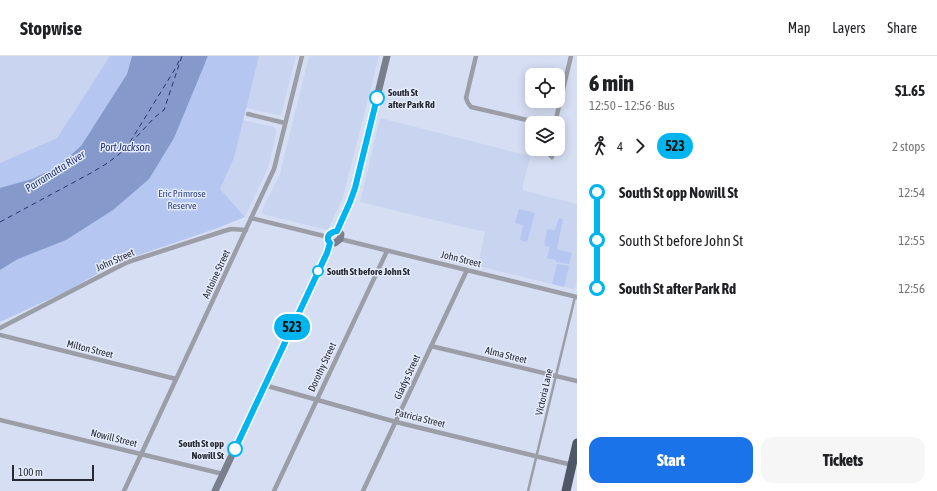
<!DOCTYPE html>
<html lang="en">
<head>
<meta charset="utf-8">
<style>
	body { margin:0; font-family:"Asap Condensed",sans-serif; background:#f6f6f6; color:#202124; height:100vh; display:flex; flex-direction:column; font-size:15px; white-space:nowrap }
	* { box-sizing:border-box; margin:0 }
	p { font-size:13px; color:#757577 }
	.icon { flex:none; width:22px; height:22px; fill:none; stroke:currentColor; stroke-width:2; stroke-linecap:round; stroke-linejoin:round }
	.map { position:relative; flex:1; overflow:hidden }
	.panel { display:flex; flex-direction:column; background:#fff; width:360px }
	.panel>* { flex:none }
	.badge { padding:0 8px; border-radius:13px; font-size:14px; line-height:26px }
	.buttons { position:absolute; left:525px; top:12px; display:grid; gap:8px }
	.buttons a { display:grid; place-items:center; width:40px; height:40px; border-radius:8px; background:#fff; box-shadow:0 2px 10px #0003; font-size:20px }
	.scale { position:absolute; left:12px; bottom:10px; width:82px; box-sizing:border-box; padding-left:4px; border:2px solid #272a32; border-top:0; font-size:11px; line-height:14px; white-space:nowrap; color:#272a32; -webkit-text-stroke:3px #e5ecfd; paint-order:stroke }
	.map>.badge { position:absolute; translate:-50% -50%; box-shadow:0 0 0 2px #fff }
	.legs { display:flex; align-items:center; gap:6px; height:44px; padding:0 12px; font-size:13px }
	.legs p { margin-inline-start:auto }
	.summary { display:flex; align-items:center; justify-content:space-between; height:68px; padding:0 12px }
	h1 { font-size:22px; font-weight:800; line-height:30px }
	.cta { display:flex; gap:8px; margin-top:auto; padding:8px 12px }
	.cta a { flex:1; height:46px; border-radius:12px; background:#1a73e8; color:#fff; font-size:16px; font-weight:800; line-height:46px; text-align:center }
	.cta a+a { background:#f6f6f6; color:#202124 }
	ul { padding:0 12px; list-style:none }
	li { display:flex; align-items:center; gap:14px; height:48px; font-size:15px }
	li i { display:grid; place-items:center; width:6px; height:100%; margin:0 5px; background:currentColor }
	li i::after { content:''; width:10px; height:10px; margin:-5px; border:3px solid; border-radius:50%; background:#fff }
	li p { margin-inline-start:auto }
	li:first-child i { background:linear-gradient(#0000 50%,currentColor 0) }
	li:last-child i { background:linear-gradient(currentColor 50%,#0000 0) }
	header { display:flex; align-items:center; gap:24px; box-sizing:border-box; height:56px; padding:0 20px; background:#fff; border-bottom:1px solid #e0e0e0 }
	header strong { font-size:19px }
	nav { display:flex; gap:22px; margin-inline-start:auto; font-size:14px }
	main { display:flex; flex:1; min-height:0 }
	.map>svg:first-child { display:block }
</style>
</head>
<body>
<header>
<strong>Stopwise</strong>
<nav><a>Map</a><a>Layers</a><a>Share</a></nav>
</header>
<main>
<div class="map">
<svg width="577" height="435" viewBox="0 0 577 435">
	<rect width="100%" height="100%" fill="#d6def3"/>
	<g fill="#c9d4f0">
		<polygon points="0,0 110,0 57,82 0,107"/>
		<polygon points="259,0 296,0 281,59 279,59 246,52"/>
		<polygon points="309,0 379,0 343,141 328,174 266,159 262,157 263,152 280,118"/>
		<polygon points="380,62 530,100 522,134 577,148 577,224 575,232 573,233 478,210 485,175 476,174 360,146"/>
		<polygon points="243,64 274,71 276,74 276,78 268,112 245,161 220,133 234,102"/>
	</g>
	<g fill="#b5c6f0">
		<polygon points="110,0 132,0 127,18 81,90 57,111 32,123 0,133 0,107 57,82"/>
		<polygon points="208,0 259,0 234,102 220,133 245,161 215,173 130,202 111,210 67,235 0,266 0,214 18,203 206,6"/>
		<polygon points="519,153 535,157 527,186 520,184 523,169 515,167"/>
		<polygon points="559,162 563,163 557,193 556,193 572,197 569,208 556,206 556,204 547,202 550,191 544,190 547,173 555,174"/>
		<polygon points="557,208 569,210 564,231 552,228"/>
	</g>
	<polygon fill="#8699cb" points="132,0 208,0 174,82 149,123 113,154 66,184 18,203 0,214 0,132 32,123 57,111 81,90 127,18"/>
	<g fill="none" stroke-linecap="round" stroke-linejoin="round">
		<g stroke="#243672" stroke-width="1" stroke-dasharray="5 4" stroke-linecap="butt">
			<polyline points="130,86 175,13 181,1"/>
			<polyline points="0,166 91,117 106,108 117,100 128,90 155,61 164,54 182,0"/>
		</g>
		<polyline stroke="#9b9ea7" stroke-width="2.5" points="528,435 575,241"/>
		<g stroke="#9b9ea7" stroke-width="4.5">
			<polyline points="476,0 466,42 468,47 471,51 540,67"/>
			<polyline points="248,58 285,67"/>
			<polyline points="555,67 571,0"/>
			<polyline points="549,93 548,96 552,101"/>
			<polyline points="251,162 328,181"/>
			<polyline points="340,183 577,241"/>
			<polyline points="0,272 112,214 128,206 224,175 231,173 246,174"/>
			<polyline points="0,279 176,323"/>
			<polyline points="431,290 577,325"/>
			<polyline points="264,329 396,366 572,409"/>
			<polyline points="0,364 223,418"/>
			<polyline points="124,435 274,113 302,0"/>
			<polyline points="274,435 387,195"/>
			<polyline points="363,435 467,214"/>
		</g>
		<g stroke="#7a7f8c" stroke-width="7">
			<polyline points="337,175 350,146 355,132 387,0"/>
			<polyline points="330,187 335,187 340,183 341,178 337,175"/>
			<polyline points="330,187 327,182 329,179 337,175"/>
			<polyline points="215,435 327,197 330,187"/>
		</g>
		<polyline stroke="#4f5668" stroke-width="9" points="566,435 577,387"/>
	</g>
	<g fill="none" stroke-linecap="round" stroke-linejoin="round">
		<g stroke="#fff" stroke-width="9">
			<path id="line-1" d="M235 393 327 197 330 187 328 184C327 178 332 176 337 175L350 146 355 132 377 42"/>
		</g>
		<use href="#line-1" stroke="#00b5ef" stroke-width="6"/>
	</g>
	<g fill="#fff" stroke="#00b5ef" stroke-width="2">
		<circle cx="377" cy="42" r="7"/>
		<circle cx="318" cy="215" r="5"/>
		<circle cx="235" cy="393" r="7"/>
	</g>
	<g text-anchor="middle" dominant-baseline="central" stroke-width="3" stroke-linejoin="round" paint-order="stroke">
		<g font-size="10" font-weight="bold" fill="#272a32" stroke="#e5ecfd" text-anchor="start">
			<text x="388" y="36">South St<tspan x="388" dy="12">after Park Rd</tspan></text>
			<text x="327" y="215">South St before John St</text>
			<text x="224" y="387" text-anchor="end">South St opp<tspan x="224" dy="12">Nowill St</tspan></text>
		</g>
		<g font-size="10" fill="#314582" stroke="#e5ecfd">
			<text x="182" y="137">Eric Primrose<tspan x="182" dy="12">Reserve</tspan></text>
		</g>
		<g font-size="10" fill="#272a32" stroke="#e5ecfd">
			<text transform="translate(461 203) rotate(14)">John Street</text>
			<text transform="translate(115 204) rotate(-24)">John Street</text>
			<text transform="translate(216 218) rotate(-65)">Antoine Street</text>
			<text transform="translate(90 293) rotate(14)">Milton Street</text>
			<text transform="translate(506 299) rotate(14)">Alma Street</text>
			<text transform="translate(322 311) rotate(-65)">Dorothy Street</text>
			<text transform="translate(407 321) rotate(-65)">Gladys Street</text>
			<text transform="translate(544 336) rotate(-77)">Victoria Lane</text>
			<text transform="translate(420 362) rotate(14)">Patricia Street</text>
			<text transform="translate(114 382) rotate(14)">Nowill Street</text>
		</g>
		<g font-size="11" font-style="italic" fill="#243672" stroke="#e5ecfd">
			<text x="125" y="91">Port Jackson</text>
			<text transform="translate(55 115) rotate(-32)">Parramatta River</text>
		</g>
	</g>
</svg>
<div class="buttons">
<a><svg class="icon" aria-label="locate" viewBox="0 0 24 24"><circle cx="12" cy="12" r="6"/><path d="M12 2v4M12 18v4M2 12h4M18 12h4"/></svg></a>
<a><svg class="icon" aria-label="layers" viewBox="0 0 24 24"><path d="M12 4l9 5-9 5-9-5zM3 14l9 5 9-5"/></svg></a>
</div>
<div class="scale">100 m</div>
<b class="badge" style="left:292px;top:271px;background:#00b5ef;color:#111">523</b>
</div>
<section class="panel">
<div class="summary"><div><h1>6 min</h1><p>12:50 – 12:56 · Bus</p></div><b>$1.65</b></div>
<div class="legs"><svg class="icon" aria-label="walk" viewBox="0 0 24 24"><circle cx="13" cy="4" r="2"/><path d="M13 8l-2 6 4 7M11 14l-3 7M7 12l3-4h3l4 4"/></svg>4<svg class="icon" aria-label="forward" viewBox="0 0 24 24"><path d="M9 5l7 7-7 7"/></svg><b class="badge" style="background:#00b5ef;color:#111">523</b><p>2 stops</p></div>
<ul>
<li><i style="color:#00b5ef"></i><b>South St opp Nowill St</b><p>12:54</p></li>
<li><i style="color:#00b5ef"></i><span>South St before John St</span><p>12:55</p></li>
<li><i style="color:#00b5ef"></i><b>South St after Park Rd</b><p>12:56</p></li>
</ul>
<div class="cta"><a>Start</a><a>Tickets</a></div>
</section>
</main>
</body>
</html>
